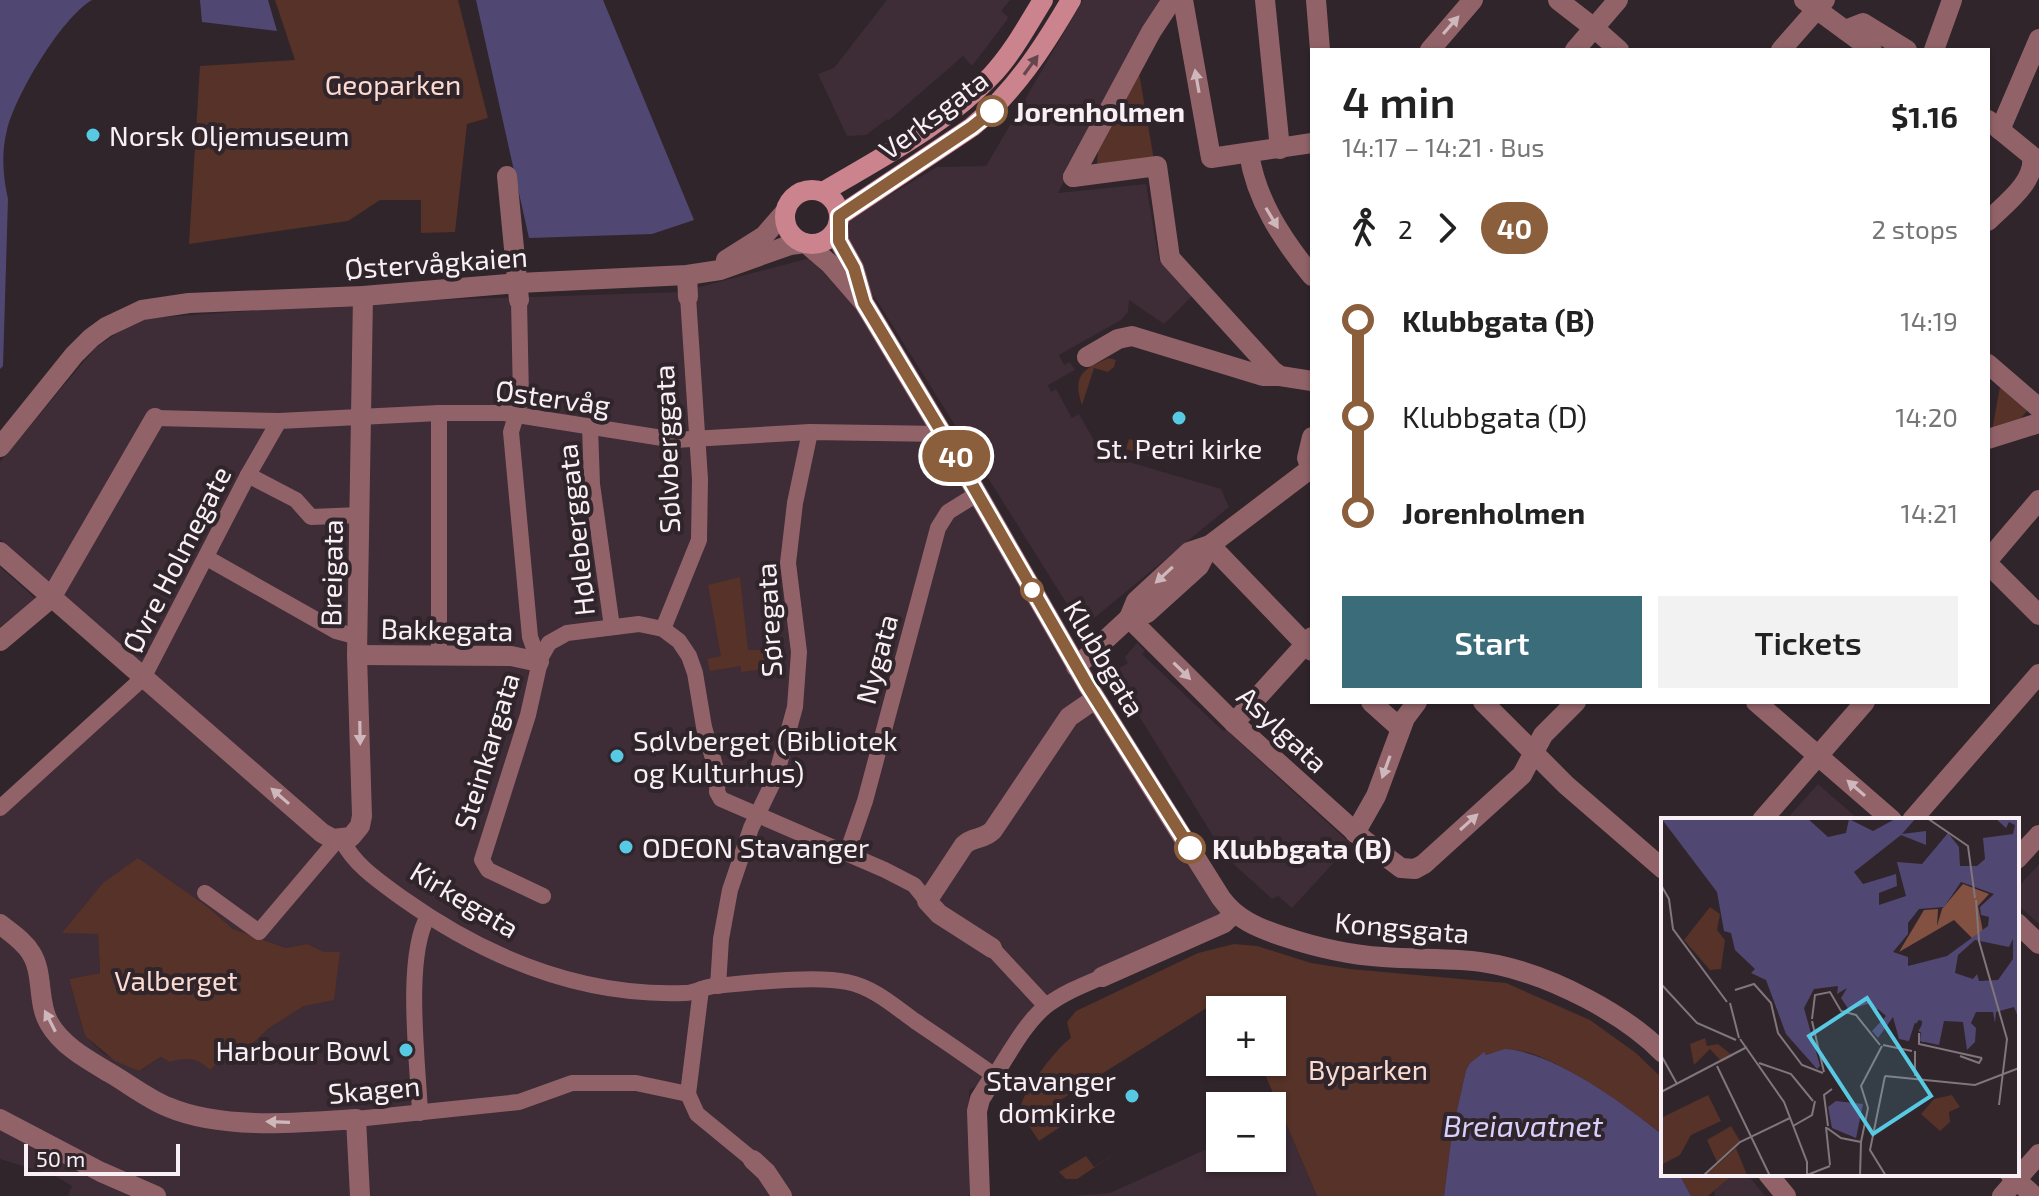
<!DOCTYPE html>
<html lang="en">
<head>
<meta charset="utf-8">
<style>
	body { margin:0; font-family:"Exo 2",sans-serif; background:#f2f2f2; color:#222; height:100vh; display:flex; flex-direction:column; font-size:30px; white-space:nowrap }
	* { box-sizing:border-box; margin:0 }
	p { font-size:26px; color:#767676 }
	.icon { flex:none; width:44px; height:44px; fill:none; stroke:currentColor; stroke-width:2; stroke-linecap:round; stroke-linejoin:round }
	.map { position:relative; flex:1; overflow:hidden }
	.panel { position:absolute; left:1310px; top:48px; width:680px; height:656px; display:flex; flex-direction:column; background:#fff; border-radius:0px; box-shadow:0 2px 6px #0004 }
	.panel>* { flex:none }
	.badge { padding:0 16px; border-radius:26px; font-size:28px; line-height:52px }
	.tools { position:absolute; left:1206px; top:996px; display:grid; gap:16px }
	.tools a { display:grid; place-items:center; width:80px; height:80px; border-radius:0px; background:#fff; box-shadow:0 2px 6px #0004; font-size:40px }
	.scale { position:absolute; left:24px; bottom:20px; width:156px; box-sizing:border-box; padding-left:8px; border:4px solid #f8f0f4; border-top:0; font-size:22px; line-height:28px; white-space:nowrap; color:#f8f0f4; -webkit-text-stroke:6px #30252b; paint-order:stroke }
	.map>.badge { position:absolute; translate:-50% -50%; box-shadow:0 0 0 4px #fff }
	.legs { display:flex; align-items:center; gap:12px; height:88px; padding:0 32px; font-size:26px }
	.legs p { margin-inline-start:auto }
	.headline { display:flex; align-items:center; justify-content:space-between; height:136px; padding:0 32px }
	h1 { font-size:44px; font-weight:600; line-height:60px }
	.primary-button { display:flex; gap:16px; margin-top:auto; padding:16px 32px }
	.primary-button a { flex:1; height:92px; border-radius:0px; background:#3a6d79; color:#fff; font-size:32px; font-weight:600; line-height:92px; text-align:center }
	.primary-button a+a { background:#f2f2f2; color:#222 }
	ul { padding:0 32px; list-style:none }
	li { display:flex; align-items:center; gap:28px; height:96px; font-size:30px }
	li i { display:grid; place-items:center; width:12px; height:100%; margin:0 10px; background:currentColor }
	li i::after { content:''; width:20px; height:20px; margin:-10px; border:6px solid; border-radius:50%; background:#fff }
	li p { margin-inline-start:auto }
	li:first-child i { background:linear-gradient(#0000 50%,currentColor 0) }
	li:last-child i { background:linear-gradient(currentColor 50%,#0000 0) }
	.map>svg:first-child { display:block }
</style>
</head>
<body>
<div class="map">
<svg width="2039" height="1196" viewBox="0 0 2039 1196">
	<rect width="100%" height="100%" fill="#30252b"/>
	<g fill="#3e2c36" fill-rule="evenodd">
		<polygon points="887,0 1010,0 1001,11 1008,17 1007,20 972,66 963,56 888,121 887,119 866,135 847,136 818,74 834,68"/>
		<polygon points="1083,0 1161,0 1058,193 1146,184 1159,260 1192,296 1164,324 1129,300 1128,312 1121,320 1059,355 1064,365 1070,362 1075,370 1048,385 1051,392 1056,389 1072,418 1079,414 1102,454 1221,489 1229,507 1082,628 837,237 844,222 937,167 986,166"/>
		<path d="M810 258 846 297 864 303 1230 909 1065 993 995 1076 969 1090V1196H68L72 1186 55 1176 0 1159V817L154 678 0 539V462L95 348 138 319 376 302 681 292ZM209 908 233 929 286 948 306 945 325 953 304 1006 268 1029 252 1044 236 1047 202 1062 186 1057 170 1062 162 1057 139 1071 104 1054 85 1036 69 979 100 973 98 934Z"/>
		<polygon points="0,567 36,599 0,627"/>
		<polygon points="1137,643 1145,651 1142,654 1223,731 1226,730 1351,844 1292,908 1278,896 1272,899 1226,857 1112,672 1128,663 1125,657"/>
		<polygon points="1818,784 1859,820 1786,820"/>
		<polygon points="2039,864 2039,924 2017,904 2017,888"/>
		<polygon points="1285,1121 1317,1196 1071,1196 1110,1193 1220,1143 1220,1158 1272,1158 1272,1127"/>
		<polygon points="1734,1174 1747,1174 1765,1196 1715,1196 1714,1191"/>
	</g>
	<g fill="#563228">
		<polygon points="275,0 458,0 488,118 467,124 455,232 421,233 421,200 380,200 348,221 189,244 200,66 295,60"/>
		<polygon points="1139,73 1154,160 1104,167 1097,163 1098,150"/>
		<path d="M1109 358 1116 360 1114 367 1108 372 1094 368 1082 405C1072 375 1083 369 1109 358Z"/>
		<polygon points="2000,387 2027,411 2021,418 1992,430"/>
		<polygon points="1129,439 1175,453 1172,463 1126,449"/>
		<polygon points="740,577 748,650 771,650 772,668 741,672 741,666 710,671 707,659 721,656 708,585"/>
		<path d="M138 858 209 908 233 929 286 948 307 944 324 952H340L334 1000 304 1006 268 1029 252 1044 236 1047 210 1070C197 1057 187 1057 170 1062L161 1057 139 1071 115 1061 85 1036 69 979 100 973 98 934 62 933 103 883Z"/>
		<path d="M1234 944 1257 946 1311 963 1350 969 1506 983 1590 1020 1636 1053 1663 1079V1135C1633 1111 1547 1048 1510 1050 1502 1050 1493 1054 1485 1055L1483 1053 1470 1063 1466 1070 1452 1133 1444 1196H1317L1264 1072 1265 1062H1272V1010H1232L1224 997 1054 1104 1066 1123 1039 1141C1033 1131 1022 1119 1021 1108 1020 1095 1059 1045 1071 1038L1067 1022 1076 1011 1198 953Z"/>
		<polygon points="1125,1147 1077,1179 1066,1179 1059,1172 1086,1156 1094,1167"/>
		<polygon points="1679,1174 1734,1174 1708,1196 1691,1196"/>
	</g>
	<g fill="#514773">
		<path d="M0 0H92C61 18 15 96 7 130 1 153 3 177 8 199L3 366 0 369Z"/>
		<polygon points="200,0 268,0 277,31 202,22"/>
		<polygon points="476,0 603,0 694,220 652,234 529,238"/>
		<path d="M1505 1049C1555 1052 1625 1105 1663 1135V1174H1679L1691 1196H1444L1452 1133 1466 1070 1470 1063 1484 1052 1486 1055Z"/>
	</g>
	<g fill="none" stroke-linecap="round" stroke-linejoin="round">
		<g stroke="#916369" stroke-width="16">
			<polyline points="519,300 521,399 511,432 530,637 539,662"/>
			<polyline points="439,413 439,656"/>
			<polyline points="155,418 279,421 439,413 504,413 675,440 810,432 943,434"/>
			<polyline points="590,427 592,484 612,627"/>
			<polyline points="248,475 296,500 311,517 360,515"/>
			<polyline points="207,558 336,631 358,637"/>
			<polyline points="663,629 699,540 700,479 688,297"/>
			<polyline points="0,808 143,678 248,475 279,421"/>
			<path d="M342 840C354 865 380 882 402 898 485 957 581 997 685 993 695 993 704 987 714 986 749 983 814 975 847 982 873 987 894 1006 915 1021 942 1039 968 1057 995 1076"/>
			<polyline points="847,853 865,801 938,528 948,512 977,494"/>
			<polyline points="205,893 259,932 337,840"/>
			<polyline points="543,896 488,870 482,860 528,715 541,657 549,643 567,633 639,624 663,629 679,641 689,656 695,673 704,727 718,776 717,792 721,799 885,870 914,885 927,901"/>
			<polyline points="992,948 1046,1006"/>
			<polyline points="718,986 721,939 730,890 751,828 776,776 795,707 799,652 788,563 795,503 810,432"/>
			<path d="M990 1083C1007 1058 1023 1025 1046 1006 1063 993 1083 985 1102 977"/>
			<polyline points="688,1094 701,989"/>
			<path d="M420 1113C418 1063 404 958 428 916"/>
			<polyline points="356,1119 519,1102 572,1083 636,1083 688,1094 697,1114 753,1160"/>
		</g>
		<g stroke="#916369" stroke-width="20">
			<polyline points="1183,0 1211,158 1312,143"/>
			<polyline points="1265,0 1280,149"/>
			<polyline points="1316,0 1320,50"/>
			<polyline points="1804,0 1872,50"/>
			<polyline points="1594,28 1619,50"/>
			<polyline points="1845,30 1863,23 1907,50"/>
			<polyline points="1430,50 1473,0"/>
			<polyline points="1781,50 1825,0"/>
			<polyline points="1934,50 1952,0"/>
			<path d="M1988 120 2032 156C2036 182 2005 204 1988 221"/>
			<polyline points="2000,130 2039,39"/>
			<path d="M1249 153C1256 200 1282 239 1312 276"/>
			<polyline points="507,176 519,300"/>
			<polyline points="1073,177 1157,166 1170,258 1273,371 1280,376 1312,381"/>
			<polyline points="1073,177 1151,32 1172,0"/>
			<polyline points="687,275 688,297"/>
			<polyline points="1087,357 1118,339 1132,336 1263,376 1280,376"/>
			<polyline points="1988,364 2039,408"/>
			<polyline points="1988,439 2039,423"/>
			<polyline points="1210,545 1312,651"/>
			<polyline points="0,552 322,833 333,839 351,837 360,826 362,816 357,655 363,296"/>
			<polyline points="1988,560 2039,500"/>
			<polyline points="1988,564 2039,615"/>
			<polyline points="1129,618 1234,723 1364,840 1401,868 1415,869 1424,864 1522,775 1543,735 1576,702"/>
			<polyline points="0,641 51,598 155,418"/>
			<polyline points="357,655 511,656 539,662"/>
			<polyline points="1371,702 1400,728"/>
			<polyline points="1756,702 1892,820"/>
			<polyline points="1234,723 1312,637"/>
			<polyline points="1762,820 1865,702"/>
			<polyline points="1912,820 2039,674"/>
			<polyline points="1355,833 1376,796 1405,718 1417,702"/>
			<polyline points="2017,859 2039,835"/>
			<polyline points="2017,923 2039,944"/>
			<path d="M0 924C11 933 24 941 31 953 44 973 37 1003 49 1023 62 1046 88 1060 110 1073 129 1084 148 1099 168 1107 222 1130 298 1123 356 1119L360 1196"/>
			<path d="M992 948 939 914 927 901 964 845C973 836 984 840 993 830L1069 717 1095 699"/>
			<polyline points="1102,977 1224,923 1234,913"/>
			<polyline points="753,1160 766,1172 782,1196"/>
			<polyline points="980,1196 977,1111 980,1099 990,1083"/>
			<polyline points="2002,1196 2039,1154"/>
		</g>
		<g stroke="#916369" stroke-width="20">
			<polyline points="1558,0 1594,28"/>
			<polyline points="1575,50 1618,0"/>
			<polyline points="838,225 839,241 854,268 863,299"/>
			<path d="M808 245 830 264 864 303 950 446 1088 686 1221 898C1236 919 1258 928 1282 936 1315 947 1347 955 1383 957 1421 960 1461 957 1498 965 1553 977 1624 1013 1663 1053"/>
			<polyline points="726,260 764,236 784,213"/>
			<polyline points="1312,437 1307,458 1312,472"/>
			<polyline points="0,447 74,355 91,338 106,327 142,310 189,303 363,296 518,283 687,275 720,270 790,245 805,243"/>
			<polyline points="1129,618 1136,601 1189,552 1210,545 1310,469"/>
			<polyline points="1076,667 1129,618 1147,613 1199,566 1210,545"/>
			<polyline points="1483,702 1566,785 1663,869"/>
			<polyline points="0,1119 101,1172 156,1196"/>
			<polyline points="1768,1174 1786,1196"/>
			<polyline points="2010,1174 2034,1196"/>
		</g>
		<g stroke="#cb838d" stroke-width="20">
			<circle cx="812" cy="217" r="27"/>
			<path d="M823 192C880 158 945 125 991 76 1012 54 1027 26 1043 0"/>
			<path d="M839 216 972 127C1015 91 1043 48 1071 0"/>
		</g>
	</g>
	<defs><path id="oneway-solid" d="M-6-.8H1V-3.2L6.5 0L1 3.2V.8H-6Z" transform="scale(2)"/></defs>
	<g fill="#cfb8bc">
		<use href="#oneway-solid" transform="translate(1451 25) rotate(-49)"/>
		<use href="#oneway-solid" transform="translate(1197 81) rotate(-100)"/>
		<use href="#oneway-solid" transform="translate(1272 218) rotate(59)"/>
		<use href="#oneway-solid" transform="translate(1164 575) rotate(137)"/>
		<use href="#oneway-solid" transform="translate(1182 671) rotate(45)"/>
		<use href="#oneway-solid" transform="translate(360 733) rotate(89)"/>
		<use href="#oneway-solid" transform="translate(1386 767) rotate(110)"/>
		<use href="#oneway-solid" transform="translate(1856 788) rotate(-139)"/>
		<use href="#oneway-solid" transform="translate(280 796) rotate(-139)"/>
		<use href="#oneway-solid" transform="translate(1469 822) rotate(-42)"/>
		<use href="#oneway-solid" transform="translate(50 1021) rotate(-117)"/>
		<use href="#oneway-solid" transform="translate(278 1122) rotate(-178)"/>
	</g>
	<use fill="#66464d" href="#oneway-solid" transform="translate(1031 65) rotate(-54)"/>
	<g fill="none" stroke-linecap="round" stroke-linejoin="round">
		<g stroke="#fff" stroke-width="18">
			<polyline id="line-1" points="992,111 972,127 839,216 839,241 854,268 864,303 950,446 1088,686 1190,848"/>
		</g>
		<use href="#line-1" stroke="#8b5e3c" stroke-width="12"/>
	</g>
	<g fill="#fff" stroke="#8b5e3c" stroke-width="4">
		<circle cx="992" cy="111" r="14"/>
		<circle cx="1032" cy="590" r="10"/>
		<circle cx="1190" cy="848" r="14"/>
	</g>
	<g fill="#58c9e3" stroke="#30252b" stroke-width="3">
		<circle cx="93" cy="135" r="8"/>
		<circle cx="1179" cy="418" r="8"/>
		<circle cx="617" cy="756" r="8"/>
		<circle cx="626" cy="847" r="8"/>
		<circle cx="406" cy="1050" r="8"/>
		<circle cx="1132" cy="1096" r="8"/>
	</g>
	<g text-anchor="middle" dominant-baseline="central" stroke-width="8" stroke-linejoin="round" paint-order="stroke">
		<g font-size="28" fill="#fcdad0" stroke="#30252b">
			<text x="393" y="84">Geoparken</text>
			<text x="176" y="980">Valberget</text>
			<text x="1368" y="1069">Byparken</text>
		</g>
		<g font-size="28" font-weight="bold" fill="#f8f0f4" stroke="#30252b" text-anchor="start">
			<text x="1014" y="111">Jorenholmen</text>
			<text x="1212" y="848">Klubbgata (B)</text>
		</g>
		<g font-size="28" fill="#f8f0f4" stroke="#30252b">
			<text transform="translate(933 114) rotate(-37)">Verksgata</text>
			<text transform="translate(436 262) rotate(-4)">Østervågkaien</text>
			<text transform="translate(553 397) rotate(8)">Østervåg</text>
			<text transform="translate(666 449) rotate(-92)">Sølvberggata</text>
			<text transform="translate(575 530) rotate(-96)">Høleberggata</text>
			<text transform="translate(176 559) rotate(-63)">Øvre Holmegate</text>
			<text transform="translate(331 573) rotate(-89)">Breigata</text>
			<text transform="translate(768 620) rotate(-93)">Søregata</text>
			<text transform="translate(447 629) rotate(1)">Bakkegata</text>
			<text transform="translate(1105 658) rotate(59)">Klubbgata</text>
			<text transform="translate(876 659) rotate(-75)">Nygata</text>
			<text transform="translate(1283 729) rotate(43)">Asylgata</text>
			<text transform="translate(486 751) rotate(-73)">Steinkargata</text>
			<text transform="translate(465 899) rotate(31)">Kirkegata</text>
			<text transform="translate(1402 927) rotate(5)">Kongsgata</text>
			<text transform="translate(374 1089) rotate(-5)">Skagen</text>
		</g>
		<g font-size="28" fill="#f8f0f4" stroke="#30252b" text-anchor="start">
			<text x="109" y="135">Norsk Oljemuseum</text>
			<text x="1179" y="448" text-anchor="middle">St. Petri kirke</text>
			<text x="633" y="740">Sølvberget (Bibliotek<tspan x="633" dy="32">og Kulturhus)</tspan></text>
			<text x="642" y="847">ODEON Stavanger</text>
			<text x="390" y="1050" text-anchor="end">Harbour Bowl</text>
			<text x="1116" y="1080" text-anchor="end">Stavanger<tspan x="1116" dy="32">domkirke</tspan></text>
		</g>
		<g font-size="30" font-style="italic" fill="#d7cffc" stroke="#30252b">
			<text x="1523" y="1125">Breiavatnet</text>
		</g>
	</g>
	<g transform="translate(1661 818)">
		<rect width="358" height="358" fill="#30252b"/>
		<path d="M49 89 59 96 56 112 64 122 60 151 49 152 23 122ZM44 220 46 228 57 226 72 238 61 244 49 231 33 247 29 226ZM47 277 60 303 30 317 19 337 0 347V300ZM291 277 299 289 288 294 289 304 279 313 260 296 273 281ZM70 308 79 323 56 344 46 322ZM75 330 86 357 47 358 46 356Z" fill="#563228"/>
		<path d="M302 66 328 76 317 88 322 114 312 121 293 102 238 134 263 92 277 91 276 108 281 91Z" fill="#835142"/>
		<path d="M0 0H146L167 19 185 15 188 1 212 13 236 0H255L241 16 265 13V27L240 17 193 54 202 66 235 56 236 68 218 75V87L245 78 236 44 261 46 287 15 298 29 299 48H316L324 41 322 20 352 16 354 7 348 4 345 10 334 0H358V201L353 189 335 194 334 205 332 194H315L310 205 315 210 314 224 306 232 302 204 283 203 278 227 259 223 261 203 255 201 248 223 238 221 232 199 217 220 211 213 225 198 217 191 213 195 209 185 188 192 180 180 186 170 176 176 177 168 153 171 143 190 159 248 156 251 125 216 105 162 90 155 94 151 74 132 70 115 63 113 56 74ZM300 64 333 76 319 89 320 97 328 99 327 108 286 138 247 148V139L232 134 247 116V105L258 91 283 89ZM352 121V141L337 162 318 163 316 156 312 161 294 155 297 137 314 122 348 129ZM175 283 202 286 195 320 171 310 167 289Z" fill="#514773" fill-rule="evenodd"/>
		<path fill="none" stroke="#514773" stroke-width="4" d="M20 0 107 106 149 144 185 165 239 184 258 202M254 205 255 194 270 190M259 214 275 188 332 177M272 214 283 188M244 222 258 189 331 175M261 222H271L275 200 285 190 330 179"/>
		<path fill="none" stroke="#80767b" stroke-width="2" d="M266 0 307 28 314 80M0 67 8 81 12 111 66 184M315 82 318 123 346 221 338 287M0 166 36 205 75 222M74 172 93 166 110 185 117 215 141 247 162 255M69 185 78 220M151 201 154 177 169 174 180 193 195 197 219 227M151 203 163 254M258 215V226L321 240M79 221 123 284 146 344V357M222 227 251 233M0 237 16 266M299 238 318 245 321 240M98 245 130 256 152 283M56 248 109 358M224 258 314 267 358 250M224 258 209 332 225 358M254 258V233M0 274 86 229M132 308 151 297 154 283M167 308 163 277 171 271M165 309 169 347M166 310 180 320 200 324M200 324 207 290 200 268 221 228M146 357 169 348M42 358 79 324 129 300M199 358 200 324"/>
		<path fill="#58c9e3" fill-opacity="0.15" stroke="#58c9e3" stroke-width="4" d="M206 180 270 278 212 316 148 218Z"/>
		<rect width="358" height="358" fill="none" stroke="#f8f0f4" stroke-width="4"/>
	</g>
</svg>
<div class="tools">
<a>+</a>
<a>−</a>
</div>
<div class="scale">50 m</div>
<b class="badge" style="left:956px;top:456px;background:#8b5e3c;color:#fff">40</b>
<section class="panel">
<div class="headline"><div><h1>4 min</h1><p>14:17 – 14:21 · Bus</p></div><b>$1.16</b></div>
<div class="legs"><svg class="icon" aria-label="walk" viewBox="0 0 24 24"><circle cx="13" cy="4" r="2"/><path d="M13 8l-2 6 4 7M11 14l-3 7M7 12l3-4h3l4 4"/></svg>2<svg class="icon" aria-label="forward" viewBox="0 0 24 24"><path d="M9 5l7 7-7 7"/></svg><b class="badge" style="background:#8b5e3c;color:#fff">40</b><p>2 stops</p></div>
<ul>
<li><i style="color:#8b5e3c"></i><b>Klubbgata (B)</b><p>14:19</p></li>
<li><i style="color:#8b5e3c"></i><span>Klubbgata (D)</span><p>14:20</p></li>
<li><i style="color:#8b5e3c"></i><b>Jorenholmen</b><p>14:21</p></li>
</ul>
<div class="primary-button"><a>Start</a><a>Tickets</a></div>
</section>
</div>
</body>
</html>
